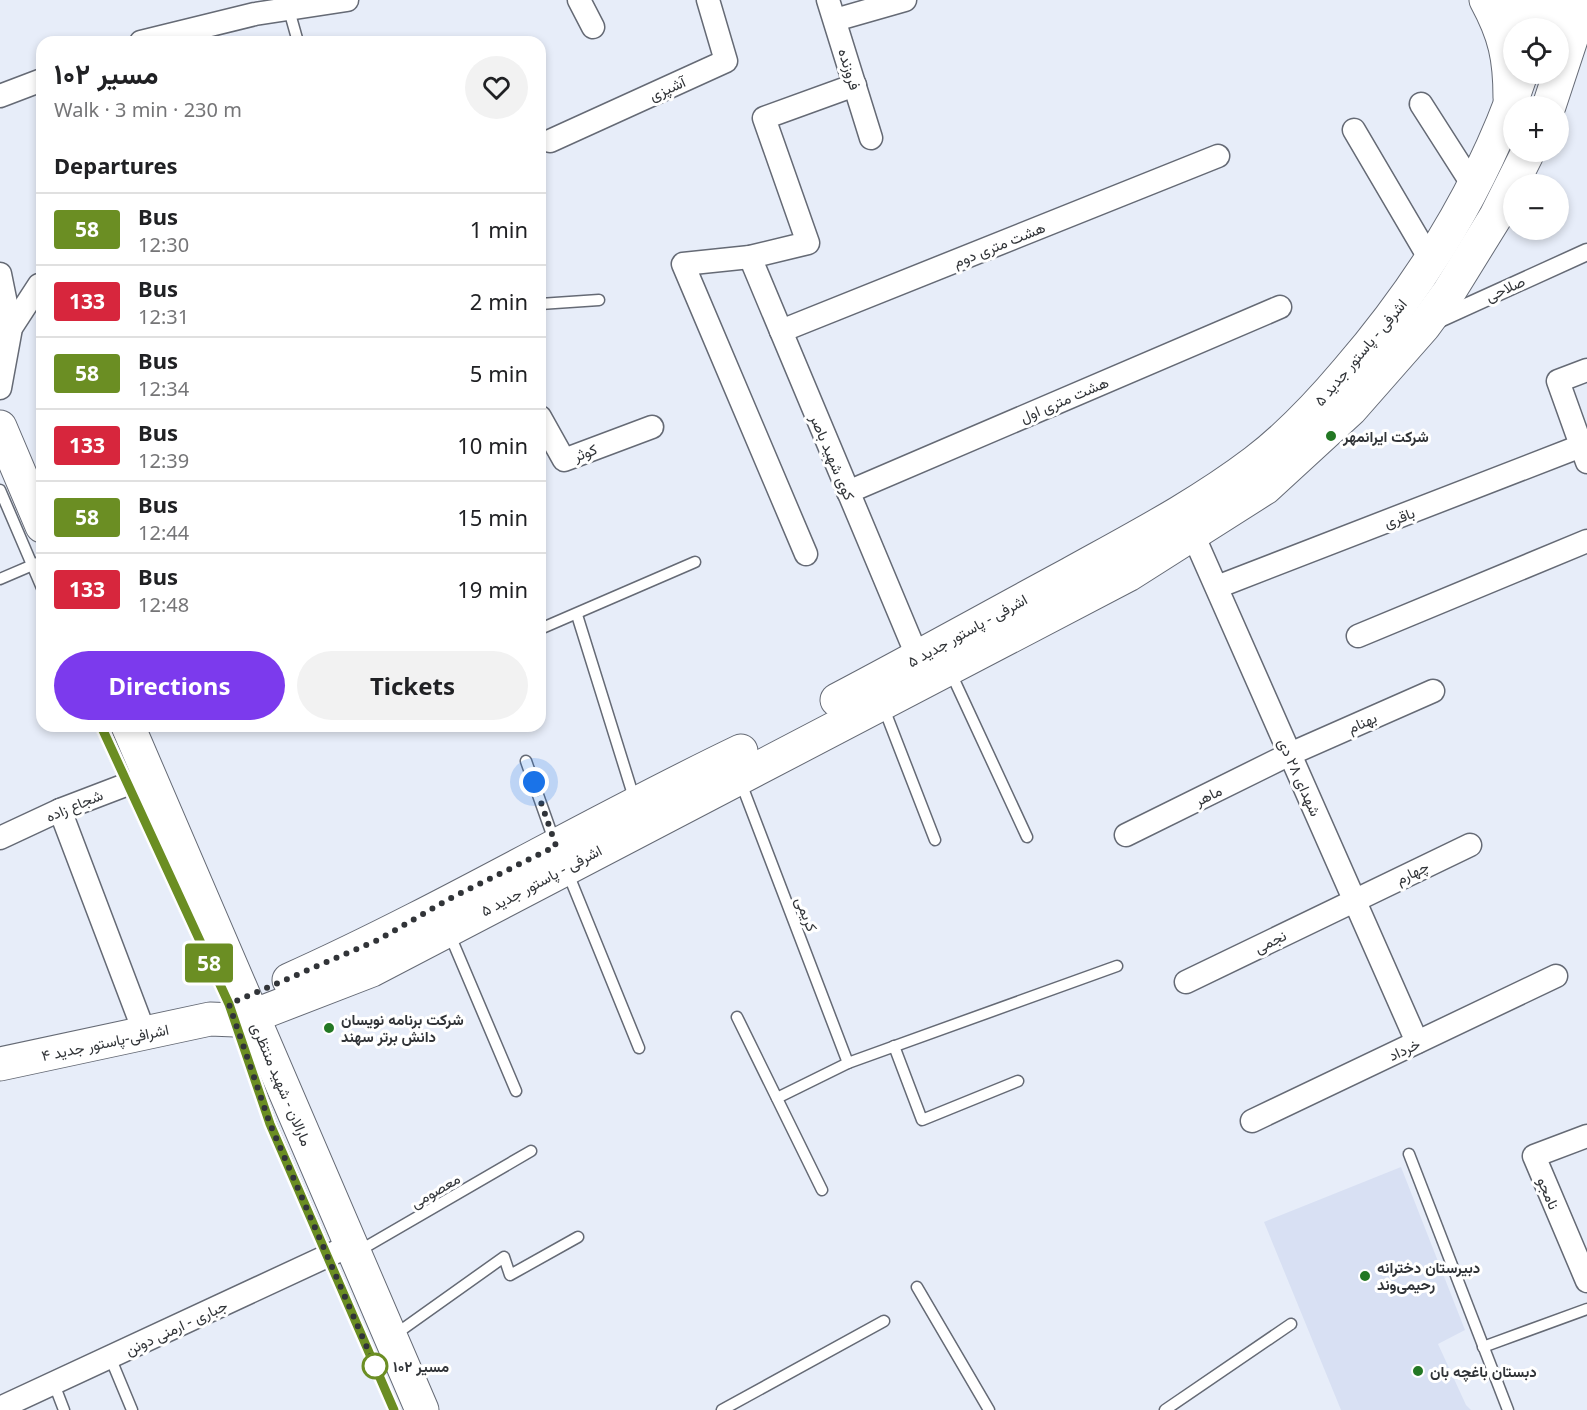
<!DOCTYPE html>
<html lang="en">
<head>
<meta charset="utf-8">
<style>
	body { margin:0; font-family:"Noto Sans",Vazirmatn,sans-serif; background:#f2f2f2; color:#202124; height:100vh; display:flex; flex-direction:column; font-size:22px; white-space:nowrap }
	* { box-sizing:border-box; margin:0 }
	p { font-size:20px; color:#757577 }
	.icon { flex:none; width:33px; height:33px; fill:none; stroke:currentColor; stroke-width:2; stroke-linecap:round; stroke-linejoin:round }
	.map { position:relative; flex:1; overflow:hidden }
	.side { position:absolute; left:36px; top:36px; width:510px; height:696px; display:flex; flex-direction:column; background:#fff; border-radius:18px; box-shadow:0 3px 9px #0003 }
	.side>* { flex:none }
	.badge { padding:0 12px; border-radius:4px; font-size:21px; line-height:39px }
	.controls { position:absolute; left:1503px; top:18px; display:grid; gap:12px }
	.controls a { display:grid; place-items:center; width:66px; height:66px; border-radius:50%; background:#fff; box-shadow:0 3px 9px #0003; font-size:30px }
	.you { position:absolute; width:30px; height:30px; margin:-15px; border:4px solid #fff; border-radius:50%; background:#1a73e8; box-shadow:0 0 0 9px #1a73e833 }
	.map>.badge { position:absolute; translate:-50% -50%; box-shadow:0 0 0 3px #fff }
	h2 { padding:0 18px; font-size:22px; line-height:54px }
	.round { display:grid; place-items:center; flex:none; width:63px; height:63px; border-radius:32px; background:#f2f2f2 }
	.head { display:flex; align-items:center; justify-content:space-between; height:102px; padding:0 18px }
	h1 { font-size:28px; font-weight:700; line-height:45px }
	.cta { display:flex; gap:12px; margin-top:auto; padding:12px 18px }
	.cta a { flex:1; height:69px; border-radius:36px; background:#7c3aed; color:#fff; font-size:24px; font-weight:700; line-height:69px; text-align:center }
	.cta a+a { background:#f2f2f2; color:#202124 }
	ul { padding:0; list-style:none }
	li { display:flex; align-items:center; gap:18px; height:72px; padding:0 18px; border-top:2px solid #e0e0e0 }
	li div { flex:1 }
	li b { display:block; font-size:22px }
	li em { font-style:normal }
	li .badge { min-width:66px; font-weight:700; text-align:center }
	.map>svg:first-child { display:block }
</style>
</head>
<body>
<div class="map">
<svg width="1587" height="1410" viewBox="0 0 1587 1410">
	<rect width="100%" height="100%" fill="#e7edf9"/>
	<polygon fill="#d8e0f3" points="1401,1167 1465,1330 1438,1344 1466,1405 1471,1410 1341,1410 1264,1222"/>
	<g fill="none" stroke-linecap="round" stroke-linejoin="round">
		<g stroke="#656a75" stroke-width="13">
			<g id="service">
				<polyline points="289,10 298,42"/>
				<polyline points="540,304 599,300"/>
				<polyline points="0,490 42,588"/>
				<polyline points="0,579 42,561"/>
				<polyline points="577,615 635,801"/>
				<polyline points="540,629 695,562"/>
				<polyline points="950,671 1027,837"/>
				<polyline points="883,706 935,840"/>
				<polyline points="101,726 229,1004 270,1123 394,1410"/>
				<polyline points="526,761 555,843"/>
				<polyline points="741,783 848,1063"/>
				<polyline points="567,871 639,1048"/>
				<polyline points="449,933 516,1091"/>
				<polyline points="737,1017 822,1190"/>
				<polyline points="894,1046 922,1120 1018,1081"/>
				<polyline points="777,1098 848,1063 1117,966"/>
				<polyline points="1409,1154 1508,1410"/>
				<polyline points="357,1252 531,1151"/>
				<polyline points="917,1287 989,1410"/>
				<polyline points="393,1336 504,1257 510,1275 578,1237"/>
				<polyline points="1483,1347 1587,1309"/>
				<polyline points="110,1357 132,1410"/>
				<polyline points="54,1384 64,1410"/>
				<polyline points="722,1410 884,1321"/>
				<polyline points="1165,1410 1291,1324"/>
			</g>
		</g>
		<g stroke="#656a75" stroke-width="19">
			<polyline id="pedestrian" points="1435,321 1587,252"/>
		</g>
		<g stroke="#656a75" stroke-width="25">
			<g id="minor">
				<polyline points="579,0 593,27"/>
				<polyline points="828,0 871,138"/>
				<polyline points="835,20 905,0"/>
				<polyline points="141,42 255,14 347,0"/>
				<polyline points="0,96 42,80"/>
				<polyline points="1421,104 1474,187"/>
				<polyline points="1354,130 1431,261"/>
				<polyline points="550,141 726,61 708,0"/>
				<polyline points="750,257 923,670"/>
				<polyline points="0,274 11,328"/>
				<polyline points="781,331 1218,156"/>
				<polyline points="1587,370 1558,381 1587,462"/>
				<polyline points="0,388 11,328 39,285 42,288"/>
				<polyline points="540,417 564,460 652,427"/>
				<polyline points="848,492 1280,307"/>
				<polyline points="1187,521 1417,1042"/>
				<polyline points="806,554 683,264 750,257 808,243 764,118 855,85"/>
				<polyline points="1217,587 1581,446"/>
				<polyline points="1358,636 1587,541"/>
				<polyline points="60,810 145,1034"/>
				<polyline points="1126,835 1290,754 1433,691"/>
				<polyline points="0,838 60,810 149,776"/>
				<polyline points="1186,982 1470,845"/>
				<polyline points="1252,1121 1556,976"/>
				<polyline points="1587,1136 1534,1156 1587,1281"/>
				<polyline points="0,1408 351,1245"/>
			</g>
		</g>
		<g stroke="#656a75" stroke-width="35">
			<g id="primary">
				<path d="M1486 0C1505 35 1510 58 1510 98"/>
				<polyline points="1502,0 1555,28"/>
				<polyline points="1550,0 1579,14"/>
				<polyline points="1549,106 1584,0"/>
				<polyline points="0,427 42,526"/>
				<path d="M837 700C915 659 992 616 1070 574 1133 539 1197 506 1255 462 1289 436 1320 403 1347 371 1423 283 1484 184 1521 74"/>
				<polyline points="128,726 422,1410"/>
				<path d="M289 980C443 911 588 824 741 751"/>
				<polyline points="0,1064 210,1019 235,1020 253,1016 372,970 1128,575 1265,488 1351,409 1424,326 1449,292 1496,216 1528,152"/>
			</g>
		</g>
		<use href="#service" stroke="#fff" stroke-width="10"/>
		<use href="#pedestrian" stroke="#fff" stroke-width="16"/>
		<use href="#minor" stroke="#fff" stroke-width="22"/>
		<use href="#primary" stroke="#fff" stroke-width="33"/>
	</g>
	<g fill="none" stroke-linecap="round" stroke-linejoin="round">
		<g stroke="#fff" stroke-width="14">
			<polyline id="line" points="101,726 229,1004 270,1124 394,1410"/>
		</g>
		<use href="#line" stroke="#6b8e23" stroke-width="9"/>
		<polyline stroke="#313438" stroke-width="6" stroke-dasharray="0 10.8" points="375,1366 270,1124 229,1004 378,940 449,899 556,846 534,782"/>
	</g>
	<g fill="#237824" stroke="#fff" stroke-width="2">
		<circle cx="1331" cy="436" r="6"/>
		<circle cx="329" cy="1028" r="6"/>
		<circle cx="1365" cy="1276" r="6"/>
		<circle cx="1418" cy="1371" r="6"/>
	</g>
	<circle fill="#fff" stroke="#6b8e23" stroke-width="3" cx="375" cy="1366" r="12"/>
	<g text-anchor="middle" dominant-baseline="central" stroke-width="6" stroke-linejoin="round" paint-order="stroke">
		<g font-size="15" fill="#313438" stroke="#fff">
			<text transform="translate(850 69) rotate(73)">فروزنده</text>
			<text transform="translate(667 88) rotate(-24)">آشپزی</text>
			<text transform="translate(999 244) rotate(-22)">هشت متری دوم</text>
			<text transform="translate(1505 288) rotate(-24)">صلاحی</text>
			<text transform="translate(1360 352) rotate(-50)">اشرفی - پاستور جدید ۵</text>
			<text transform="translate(1064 399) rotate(-23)">هشت متری اول</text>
			<text transform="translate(585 452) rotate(-21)">کوثر</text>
			<text transform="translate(833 457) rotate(67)">کوی شهید باصر</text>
			<text transform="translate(1399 517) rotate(-21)">باقری</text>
			<text transform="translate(967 630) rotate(-29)">اشرفی - پاستور جدید ۵</text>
			<text transform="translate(1362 722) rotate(-24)">بهنام</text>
			<text transform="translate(1300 777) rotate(66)">شهدای ۲۸ دی</text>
			<text transform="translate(1208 795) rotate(-26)">ماهر</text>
			<text transform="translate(74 805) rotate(-23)">شجاع زاده</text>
			<text transform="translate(1412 872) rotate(-26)">چهارم</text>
			<text transform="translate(541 880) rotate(-28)">اشرفی - پاستور جدید ۵</text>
			<text transform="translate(807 914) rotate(69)">کریمی</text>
			<text transform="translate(1270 941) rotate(-26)">نجمی</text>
			<text transform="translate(105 1042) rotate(-12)">اشرافی-پاستور جدید ۴</text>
			<text transform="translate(1404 1049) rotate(-25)">خرداد</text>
			<text transform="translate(282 1084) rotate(67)">مارالان - شهید منتظری</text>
			<text transform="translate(435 1190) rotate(-30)">معصومی</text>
			<text transform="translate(1549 1193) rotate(67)">نامجو</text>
			<text transform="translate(176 1327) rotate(-25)">جباری - ارمنی دونن</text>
		</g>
		<g font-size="15" font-weight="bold" fill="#313438" stroke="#fff" text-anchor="start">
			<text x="1343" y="436">شرکت ایرانمهر</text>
			<text x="341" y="1019">شرکت برنامه نویسان<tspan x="341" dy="17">دانش برتر سهند</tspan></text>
			<text x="1377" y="1267">دبیرستان دخترانه<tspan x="1377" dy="17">رحیمی‌وند</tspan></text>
			<text x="1430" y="1371">دبستان باغچه بان</text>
		</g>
		<g font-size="15" font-weight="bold" fill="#313438" stroke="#fff" text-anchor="start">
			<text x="393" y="1366">مسیر ۱۰۲</text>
		</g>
	</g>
</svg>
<div class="controls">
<a><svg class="icon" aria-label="locate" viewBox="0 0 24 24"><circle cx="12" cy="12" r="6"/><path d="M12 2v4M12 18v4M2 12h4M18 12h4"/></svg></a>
<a>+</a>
<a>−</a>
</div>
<div class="you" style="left:534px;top:782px"></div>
<b class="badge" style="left:209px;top:963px;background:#6b8e23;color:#fff">58</b>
<section class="side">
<div class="head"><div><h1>مسیر ۱۰۲</h1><p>Walk · 3 min · 230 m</p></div><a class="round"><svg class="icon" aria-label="heart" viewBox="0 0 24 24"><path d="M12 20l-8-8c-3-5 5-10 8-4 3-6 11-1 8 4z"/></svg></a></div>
<h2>Departures</h2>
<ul>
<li><span class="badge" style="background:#6b8e23;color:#fff">58</span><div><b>Bus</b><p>12:30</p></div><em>1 min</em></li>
<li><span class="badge" style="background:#d7263d;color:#fff">133</span><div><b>Bus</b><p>12:31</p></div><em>2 min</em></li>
<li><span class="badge" style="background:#6b8e23;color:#fff">58</span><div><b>Bus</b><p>12:34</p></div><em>5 min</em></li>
<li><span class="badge" style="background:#d7263d;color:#fff">133</span><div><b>Bus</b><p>12:39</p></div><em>10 min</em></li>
<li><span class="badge" style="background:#6b8e23;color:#fff">58</span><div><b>Bus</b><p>12:44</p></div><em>15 min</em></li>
<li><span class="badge" style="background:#d7263d;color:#fff">133</span><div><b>Bus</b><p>12:48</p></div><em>19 min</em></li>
</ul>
<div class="cta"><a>Directions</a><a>Tickets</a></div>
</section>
</div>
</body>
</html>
